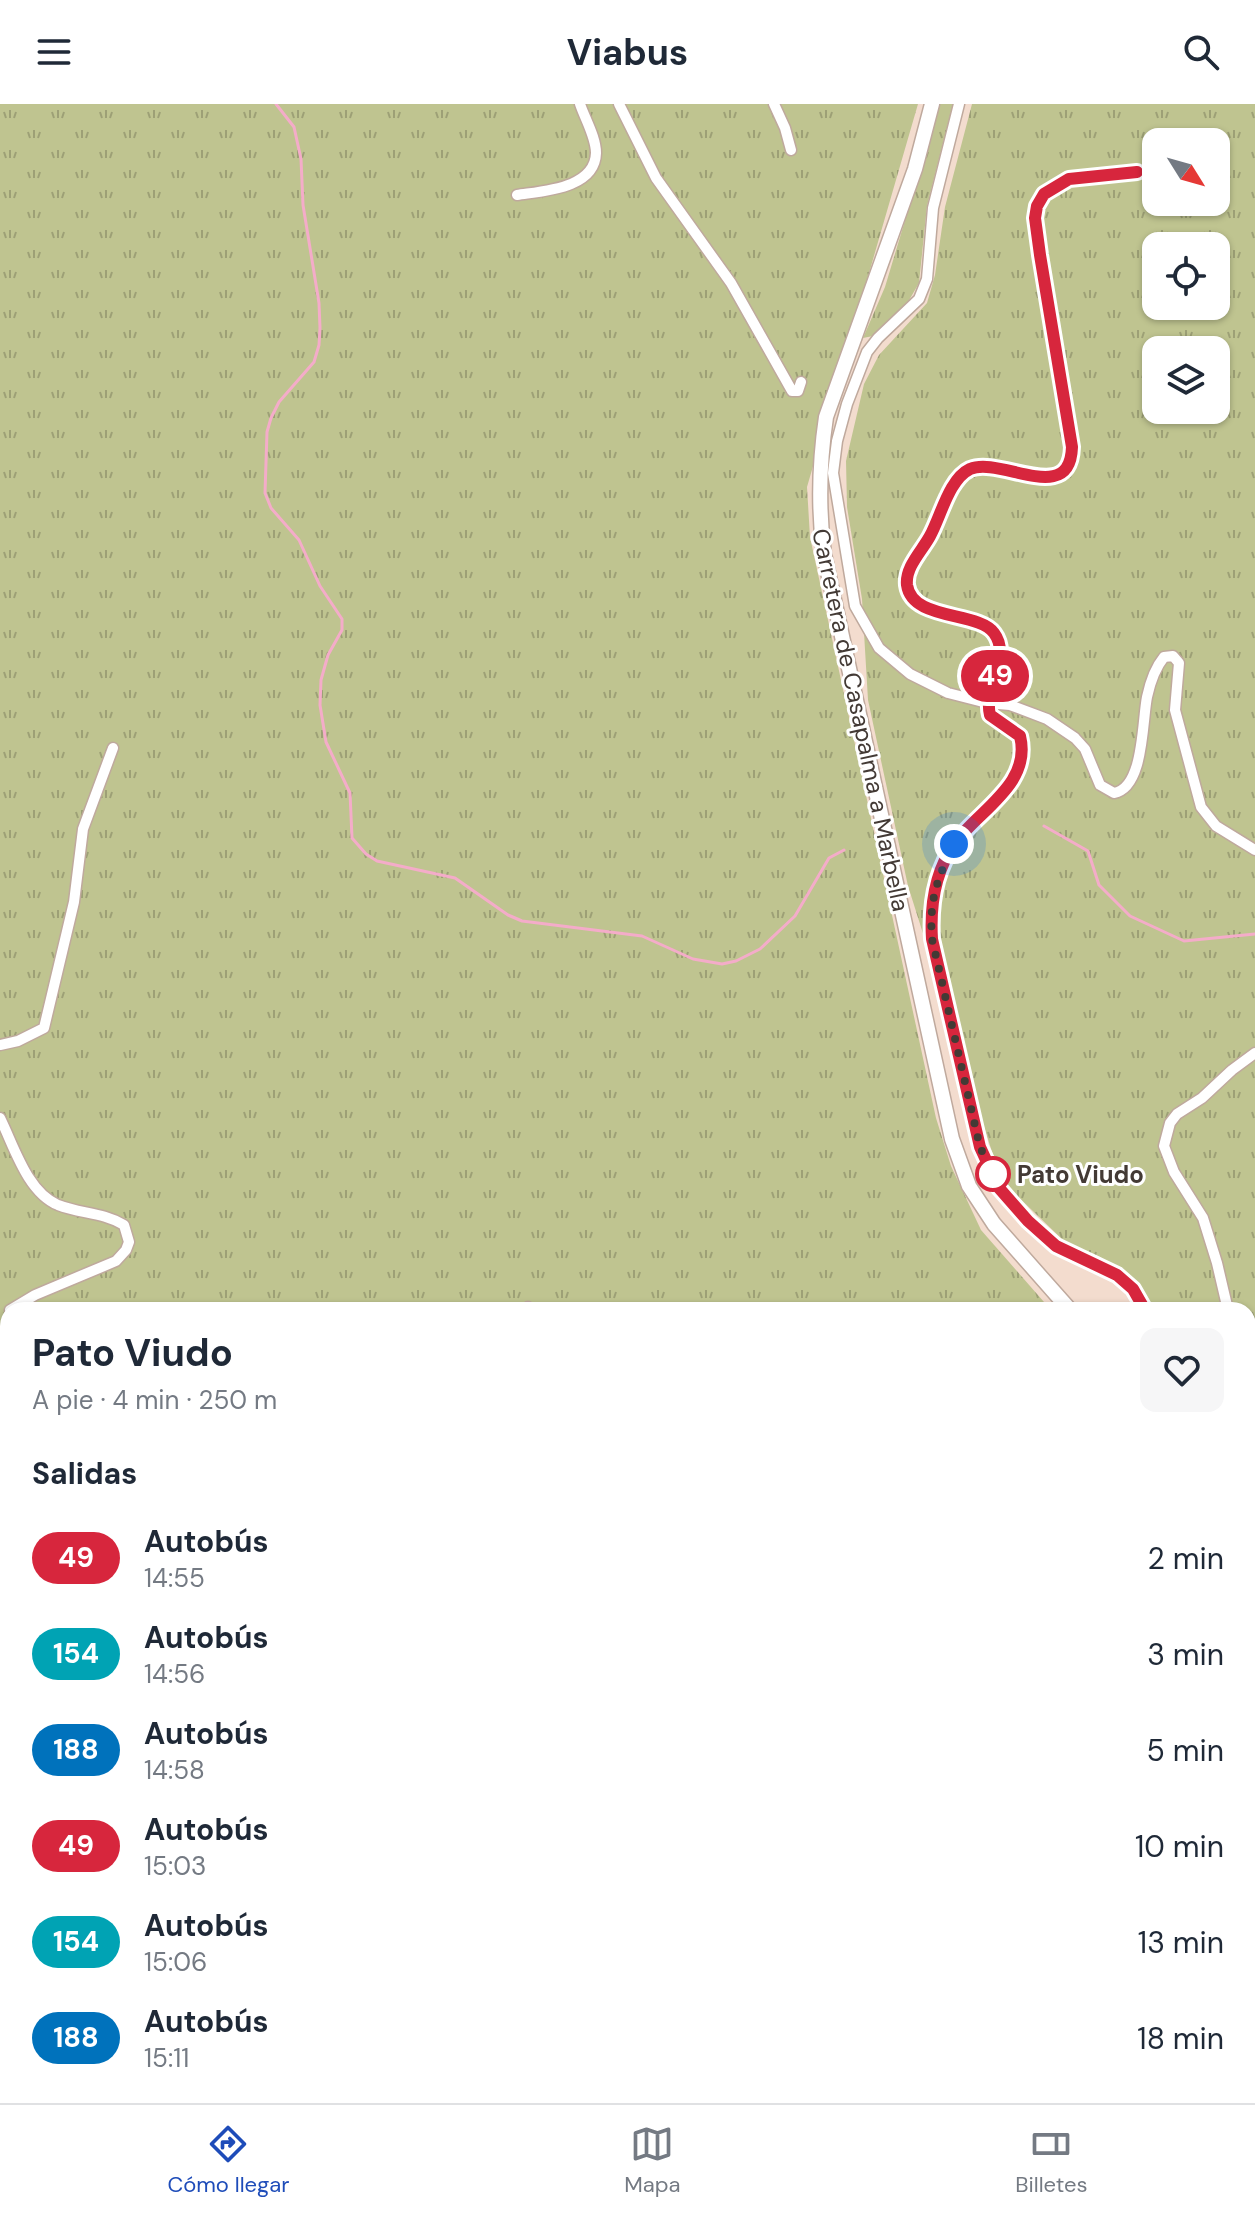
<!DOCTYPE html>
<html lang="es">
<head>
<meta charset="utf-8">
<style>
	body { margin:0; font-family:"DM Sans",sans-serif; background:#f6f6f7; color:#1f2937; height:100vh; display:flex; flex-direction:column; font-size:30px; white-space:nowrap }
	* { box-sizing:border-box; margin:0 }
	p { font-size:26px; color:#747a83 }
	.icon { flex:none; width:44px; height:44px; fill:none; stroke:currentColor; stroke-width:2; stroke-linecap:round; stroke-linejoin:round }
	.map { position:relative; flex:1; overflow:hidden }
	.sheet { position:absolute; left:0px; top:1198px; width:1256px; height:802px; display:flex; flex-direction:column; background:#fff; border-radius:24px 24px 0 0; box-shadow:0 2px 6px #0004 }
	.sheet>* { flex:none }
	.badge { padding:0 16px; border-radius:26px; font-size:28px; line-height:52px }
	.needle { width:52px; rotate:127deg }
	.controls { position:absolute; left:1142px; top:24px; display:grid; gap:16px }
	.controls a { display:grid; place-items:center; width:88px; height:88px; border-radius:16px; background:#fff; box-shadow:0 2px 6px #0004; font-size:40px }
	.you { position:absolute; width:40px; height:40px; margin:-20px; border:6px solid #fff; border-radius:50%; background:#1a73e8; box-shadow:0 0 0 12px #1a73e833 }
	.map>.badge { position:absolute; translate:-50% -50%; box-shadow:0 0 0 4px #fff }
	h2 { padding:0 32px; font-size:30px; line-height:72px }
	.round { display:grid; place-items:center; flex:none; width:84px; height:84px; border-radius:16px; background:#f6f6f7 }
	.headline { display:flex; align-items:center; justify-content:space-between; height:136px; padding:0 32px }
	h1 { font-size:38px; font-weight:700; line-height:60px }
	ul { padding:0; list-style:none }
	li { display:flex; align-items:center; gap:24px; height:96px; padding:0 32px }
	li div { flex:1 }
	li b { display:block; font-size:30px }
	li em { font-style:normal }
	li .badge { min-width:88px; font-weight:700; text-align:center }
	header { display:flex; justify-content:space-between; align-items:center; height:104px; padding:0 32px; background:#fff; font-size:36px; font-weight:700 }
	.tab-bar { display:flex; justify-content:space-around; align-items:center; height:112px; border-top:2px solid #e0e1e3; background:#fff; font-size:22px; color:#747a83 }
	.tab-bar a { display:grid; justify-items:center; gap:4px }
	.tab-bar .current { color:#1e4cb9 }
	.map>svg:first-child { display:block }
</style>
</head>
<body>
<header><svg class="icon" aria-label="menu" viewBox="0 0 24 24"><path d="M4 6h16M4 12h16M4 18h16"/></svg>Viabus<svg class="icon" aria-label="search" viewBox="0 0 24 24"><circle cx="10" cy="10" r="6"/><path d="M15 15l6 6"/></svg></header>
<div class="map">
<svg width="1255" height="1999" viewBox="0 0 1255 1999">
	<defs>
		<pattern id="grass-tufts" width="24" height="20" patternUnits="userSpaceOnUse" patternTransform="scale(2)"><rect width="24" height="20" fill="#bfc490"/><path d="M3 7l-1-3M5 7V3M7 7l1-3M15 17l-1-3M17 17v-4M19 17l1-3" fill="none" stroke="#9da076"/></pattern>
	</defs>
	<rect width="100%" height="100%" fill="#f3dcce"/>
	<g fill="url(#grass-tufts)" fill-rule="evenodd">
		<polygon points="0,0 918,0 807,383 810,433 936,1014 951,1062 981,1126 1051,1206 8,1206 8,1992 1248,1992 1248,1415 1255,1422 1255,1999 0,1999"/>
		<polygon points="940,0 953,0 927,102 919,179 908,198 873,232 863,234 885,183"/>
		<path d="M972 0H1255V1340L1248 1336V1206H1155L1132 1174 1100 1153 1065 1138 1010 1085 993 1051 908 782 868 596 862 495 847 403 846 357 864 280 879 251 927 199 935 171 945 103ZM1156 38H1216V98H1156ZM1156 142H1216V202H1156ZM1156 246H1216V306H1156Z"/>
	</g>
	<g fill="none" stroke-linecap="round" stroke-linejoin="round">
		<g stroke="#f4acc9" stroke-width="3">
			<polyline points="276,0 294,23 301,55 303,101 319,199 320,224 319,241 314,258 279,298 271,314 267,328 265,389 271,404 299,436 320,482 342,515 342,526 328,551 321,576 320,601 326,638 350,689 352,734 366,750 377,757 455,774 508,811 522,817 642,832 693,855 722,860 736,857 760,845 795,812 829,754 844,746"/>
			<polyline points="1044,722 1088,747 1099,781 1130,812 1184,837 1255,830"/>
			<polyline points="0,1458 8,1473"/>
			<polyline points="1248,1611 1255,1612"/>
			<polyline points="0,1925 8,1925"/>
			<polyline points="258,1992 267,1999"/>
		</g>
		<g stroke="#bfa99d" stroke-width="13">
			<g id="street">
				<polyline points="619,0 656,74 731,179 792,287 798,287 801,278"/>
				<polyline points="774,0 785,24 791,46"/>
				<path d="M959 0 933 104 927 175 919 195 878 234 867 248 847 300 837 337 833 369 855 502 879 544 910 570 948 589 987 599 1010 601 1047 615 1075 634 1085 645 1100 681 1114 689C1144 684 1142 618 1147 593 1150 579 1155 564 1164 553L1173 552 1179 559 1175 606 1201 703 1216 722 1255 746"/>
				<path d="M1137 68 1069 75 1044 90 1037 102 1035 114 1040 151 1072 343C1069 402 1001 352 970 366 949 375 941 412 930 432 922 447 905 463 907 481 912 518 977 506 994 529 1012 553 984 584 990 611L1020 632C1032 680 979 706 955 739 935 767 930 802 932 835L980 1043 999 1084 1028 1117 1056 1142 1117 1171 1133 1185 1145 1206"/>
				<path d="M517 91C542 87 595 85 596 49 596 33 585 15 580 0"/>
				<polyline points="0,941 18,937 44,924 74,798 83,725 113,644"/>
				<path d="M0 1014C14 1042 27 1088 58 1101 81 1110 102 1108 124 1121L129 1138 126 1146 116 1157 35 1191 10 1206"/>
				<polyline points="525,1206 528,1203"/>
				<polyline points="1228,1206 1217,1159 1203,1114 1174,1068 1164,1042 1170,1019 1177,1010 1202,994 1232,966 1255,949"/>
				<polyline points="1248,1319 1255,1330"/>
				<polyline points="1248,1356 1255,1362"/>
				<polyline points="0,1632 8,1639"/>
				<polyline points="0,1766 8,1767"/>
				<polyline points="0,1794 8,1793"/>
				<polyline points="1248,1797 1255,1802"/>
				<polyline points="836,1992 840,1999"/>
				<polyline points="483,1999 484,1992"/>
			</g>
		</g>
		<g stroke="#bfa99d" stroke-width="17">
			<g id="secondary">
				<path d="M932 0 915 65 826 313C819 360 818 403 824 450L952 1035 969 1082 994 1120 1070 1206"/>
				<polyline points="1248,1395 1255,1402"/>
			</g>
		</g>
		<use href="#street" stroke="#fff" stroke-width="10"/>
		<use href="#secondary" stroke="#fff" stroke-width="14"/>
	</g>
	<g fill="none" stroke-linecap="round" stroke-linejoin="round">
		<g stroke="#fff" stroke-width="18">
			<path id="line" d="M1137 68 1069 75 1044 90 1037 102 1035 114 1040 151 1072 343C1070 403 1001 352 970 365 949 375 941 412 930 432 922 447 905 463 907 481 912 517 978 507 994 529 1012 553 983 584 990 611L1020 632C1032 680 979 706 955 739 935 767 930 802 932 835L980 1043 999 1084 1028 1117 1056 1142 1117 1171 1133 1185 1145 1206"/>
		</g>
		<use href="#line" stroke="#d7263d" stroke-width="12"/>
		<path stroke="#433a35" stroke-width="8" stroke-dasharray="0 14.4" d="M954 740C937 776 929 795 932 835L980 1043 993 1070"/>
	</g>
	<circle fill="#fff" stroke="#d7263d" stroke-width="4" cx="993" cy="1070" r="16"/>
	<g text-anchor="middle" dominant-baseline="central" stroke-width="6" stroke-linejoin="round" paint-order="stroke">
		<g font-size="24" fill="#433a35" stroke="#fff">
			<text transform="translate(861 616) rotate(78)">Carretera de Casapalma a Marbella</text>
		</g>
		<g font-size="24" font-weight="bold" fill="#433a35" stroke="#fff" text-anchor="start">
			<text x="1017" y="1070">Pato Viudo</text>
		</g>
	</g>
</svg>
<div class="controls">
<a><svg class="needle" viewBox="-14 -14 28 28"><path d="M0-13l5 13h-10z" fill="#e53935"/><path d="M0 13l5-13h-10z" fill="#747a83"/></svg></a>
<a><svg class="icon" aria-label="locate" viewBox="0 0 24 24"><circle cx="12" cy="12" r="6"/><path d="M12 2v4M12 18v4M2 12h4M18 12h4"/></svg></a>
<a><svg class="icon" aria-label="layers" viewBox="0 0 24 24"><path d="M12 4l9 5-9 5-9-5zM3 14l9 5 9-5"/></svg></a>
</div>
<div class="you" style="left:954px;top:740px"></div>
<b class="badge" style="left:995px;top:572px;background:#d7263d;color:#fff">49</b>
<section class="sheet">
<div class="headline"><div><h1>Pato Viudo</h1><p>A pie · 4 min · 250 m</p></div><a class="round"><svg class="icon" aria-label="heart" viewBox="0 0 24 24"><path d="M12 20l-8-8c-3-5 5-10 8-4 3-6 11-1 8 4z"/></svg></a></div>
<h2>Salidas</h2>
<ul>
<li><span class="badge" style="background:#d7263d;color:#fff">49</span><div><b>Autobús</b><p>14:55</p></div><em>2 min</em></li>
<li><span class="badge" style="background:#00a3b4;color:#fff">154</span><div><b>Autobús</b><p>14:56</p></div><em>3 min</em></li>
<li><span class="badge" style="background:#0072bc;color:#fff">188</span><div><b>Autobús</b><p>14:58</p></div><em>5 min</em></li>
<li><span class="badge" style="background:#d7263d;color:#fff">49</span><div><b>Autobús</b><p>15:03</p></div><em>10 min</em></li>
<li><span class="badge" style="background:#00a3b4;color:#fff">154</span><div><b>Autobús</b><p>15:06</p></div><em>13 min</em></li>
<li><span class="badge" style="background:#0072bc;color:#fff">188</span><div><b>Autobús</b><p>15:11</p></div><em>18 min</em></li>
</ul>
</section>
</div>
<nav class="tab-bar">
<a class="current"><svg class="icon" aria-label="directions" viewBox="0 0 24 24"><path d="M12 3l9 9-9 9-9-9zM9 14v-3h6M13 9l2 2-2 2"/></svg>Cómo llegar</a>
<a><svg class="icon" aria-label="map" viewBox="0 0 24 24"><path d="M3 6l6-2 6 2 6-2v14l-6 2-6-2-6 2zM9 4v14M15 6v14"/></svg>Mapa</a>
<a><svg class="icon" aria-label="tickets" viewBox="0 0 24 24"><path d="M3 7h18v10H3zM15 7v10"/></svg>Billetes</a>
</nav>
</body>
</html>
